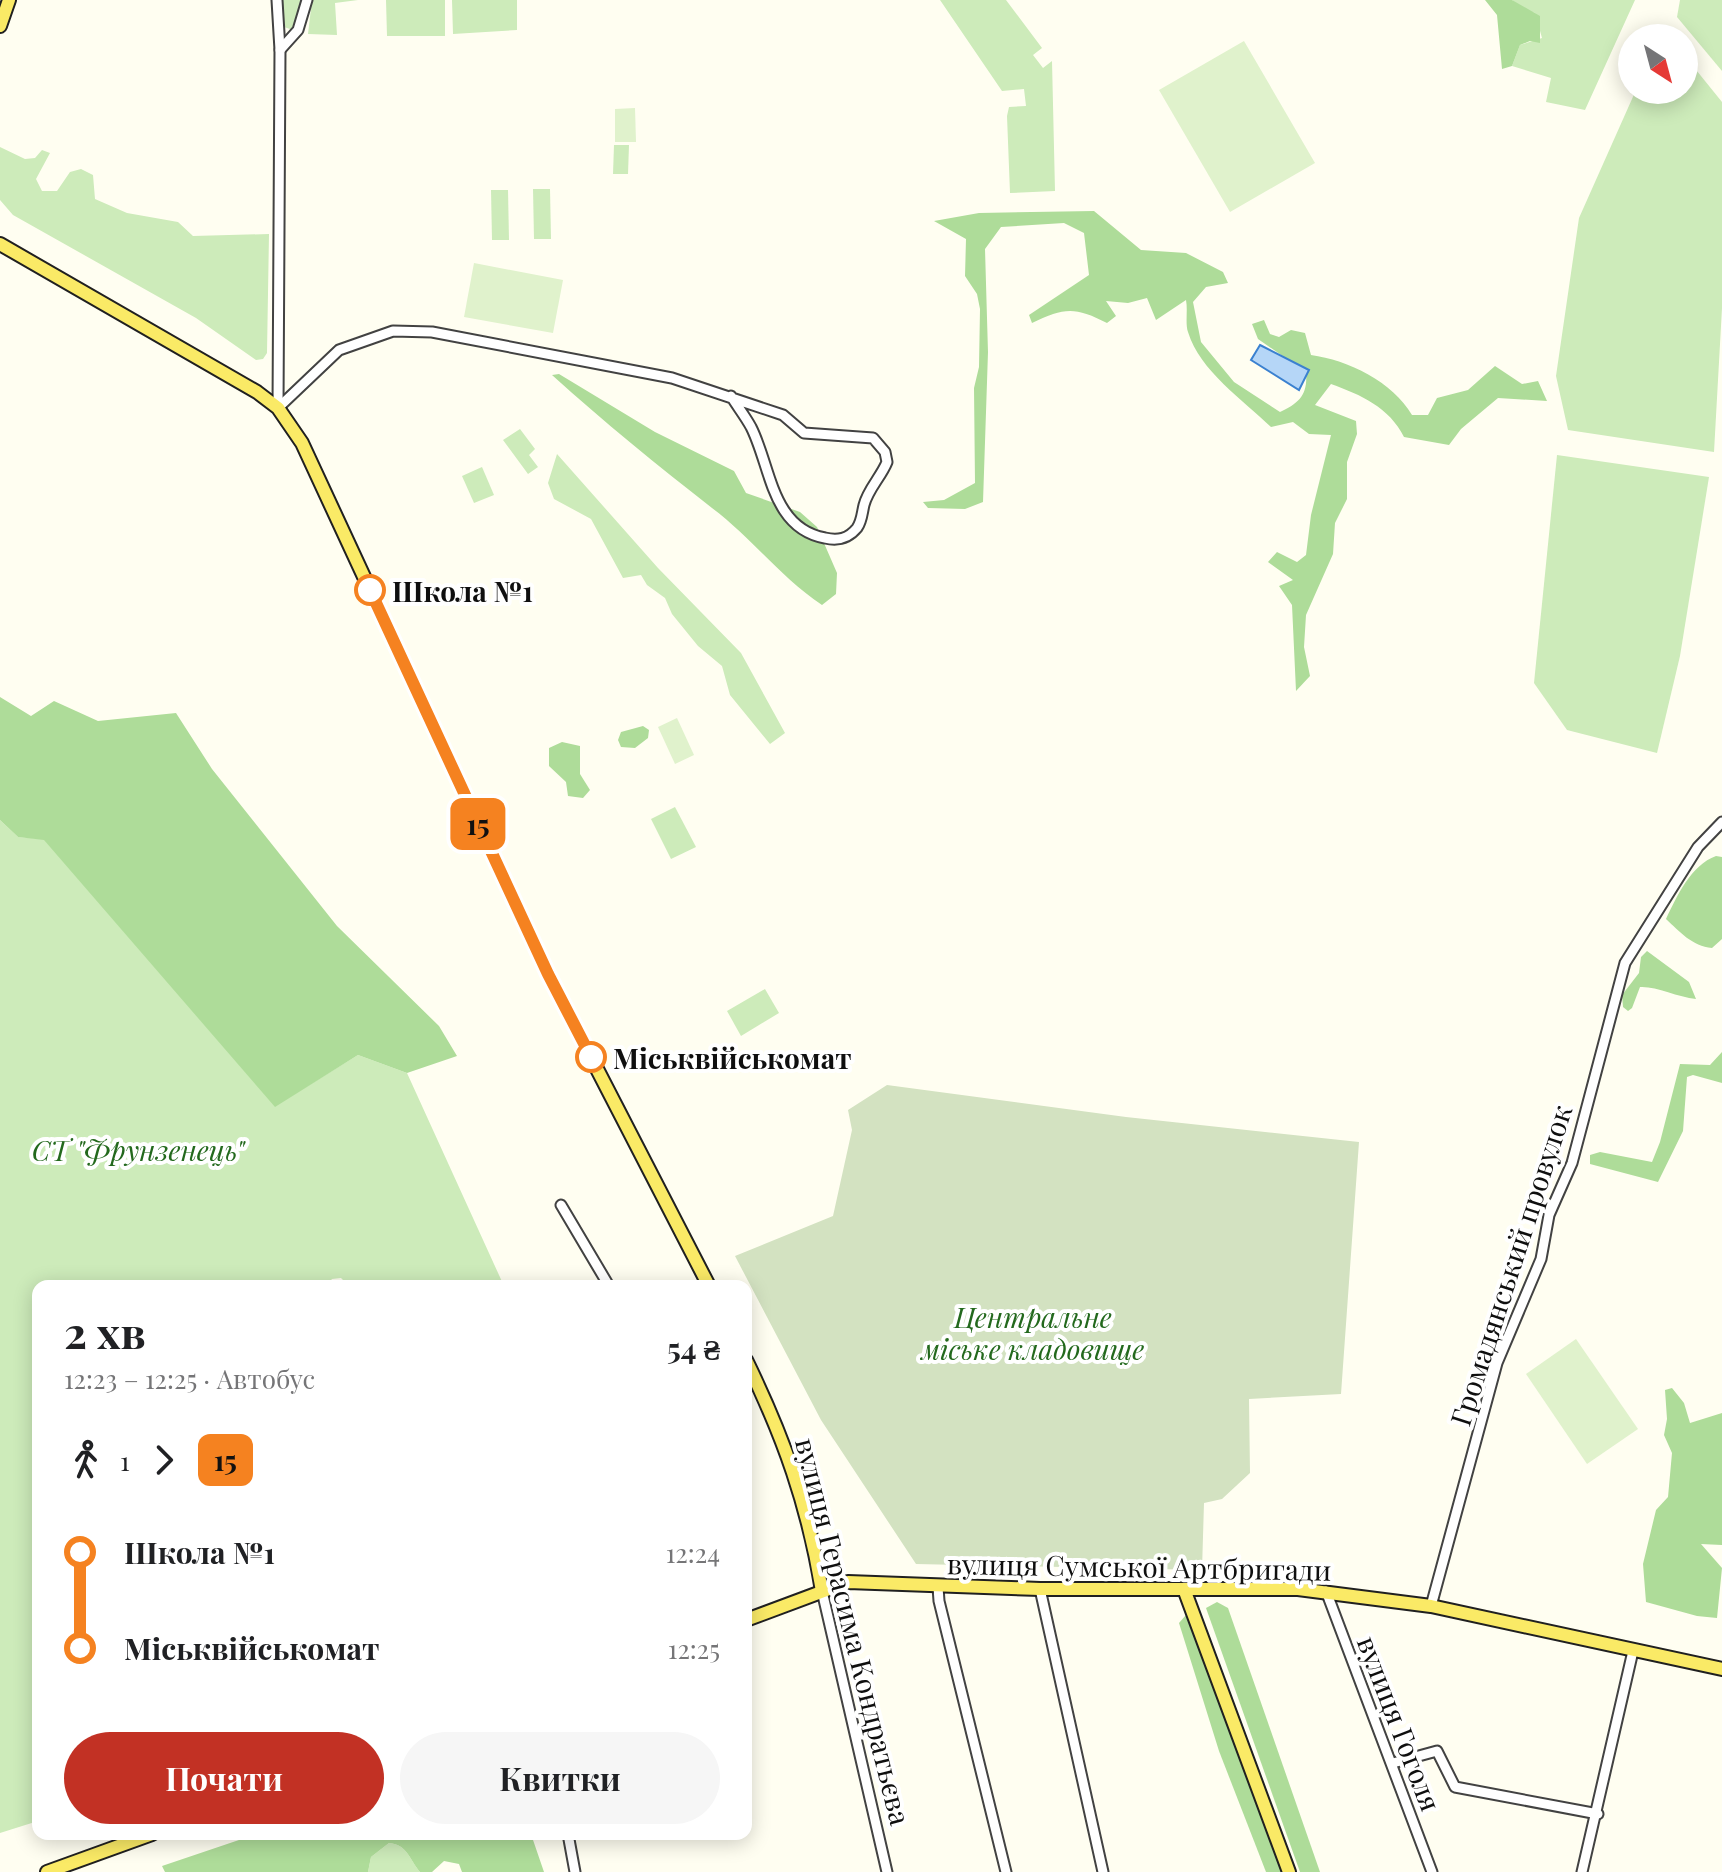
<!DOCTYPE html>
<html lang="uk">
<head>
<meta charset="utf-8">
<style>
	body { margin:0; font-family:"Playfair Display",serif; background:#f6f6f6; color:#202124; height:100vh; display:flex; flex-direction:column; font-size:30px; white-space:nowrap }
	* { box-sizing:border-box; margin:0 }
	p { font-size:26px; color:#757577 }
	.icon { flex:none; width:44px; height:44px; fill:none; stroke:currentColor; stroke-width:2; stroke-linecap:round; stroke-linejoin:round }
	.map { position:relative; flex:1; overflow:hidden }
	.sheet { position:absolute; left:32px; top:1280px; width:720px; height:560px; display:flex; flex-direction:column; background:#fff; border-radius:16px; box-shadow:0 4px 20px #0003 }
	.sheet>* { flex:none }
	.badge { padding:0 16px; border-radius:12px; font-size:28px; line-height:52px }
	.needle { width:52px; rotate:144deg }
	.buttons { position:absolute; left:1618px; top:24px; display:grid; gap:16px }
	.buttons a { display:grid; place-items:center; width:80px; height:80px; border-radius:50%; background:#fff; box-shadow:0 4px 20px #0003; font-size:40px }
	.map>.badge { position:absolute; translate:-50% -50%; box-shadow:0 0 0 4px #fff }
	.legs { display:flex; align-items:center; gap:12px; height:88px; padding:0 32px; font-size:26px }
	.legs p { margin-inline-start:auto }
	.headline { display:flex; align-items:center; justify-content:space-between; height:136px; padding:0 32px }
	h1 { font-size:44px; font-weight:700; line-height:60px }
	.button { display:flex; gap:16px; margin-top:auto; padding:16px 32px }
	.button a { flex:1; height:92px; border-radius:48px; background:#c23124; color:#fff; font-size:32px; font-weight:700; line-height:92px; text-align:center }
	.button a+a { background:#f6f6f6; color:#202124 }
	ul { padding:0 32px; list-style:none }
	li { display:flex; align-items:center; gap:28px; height:96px; font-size:30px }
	li i { display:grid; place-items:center; width:12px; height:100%; margin:0 10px; background:currentColor }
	li i::after { content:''; width:20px; height:20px; margin:-10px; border:6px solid; border-radius:50%; background:#fff }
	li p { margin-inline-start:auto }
	li:first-child i { background:linear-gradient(#0000 50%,currentColor 0) }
	li:last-child i { background:linear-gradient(currentColor 50%,#0000 0) }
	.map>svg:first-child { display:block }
</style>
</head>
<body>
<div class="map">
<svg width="1722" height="1872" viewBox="0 0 1722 1872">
	<rect width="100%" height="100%" fill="#fffef1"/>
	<g fill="#cdebba">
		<polygon points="281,0 301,0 301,12 293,30 284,27"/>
		<polygon points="312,0 358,0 335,3 337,35 308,34"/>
		<polygon points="386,0 445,0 445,36 387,36"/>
		<polygon points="452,0 517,0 517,30 453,34"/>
		<polygon points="940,0 1006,0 1042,48 1033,55 1043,68 1052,61 1055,191 1010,193 1007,116 1009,107 1026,106 1024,89 1002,91"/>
		<polygon points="1512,0 1635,0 1585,110 1546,102 1551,78 1512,66 1520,45 1542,38 1535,13 1524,10"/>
		<polygon points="1680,0 1722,0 1722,71 1677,17"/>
		<polygon points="1684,55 1722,102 1722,308 1714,452 1568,430 1556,376 1579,218 1636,90 1684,90"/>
		<polygon points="614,145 629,145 628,174 613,174"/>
		<polygon points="0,147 25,159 35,158 42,150 50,153 36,179 42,191 57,191 70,172 81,169 93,175 95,199 127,213 178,222 193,236 269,234 267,353 263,359 256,360 196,318 13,215 0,200"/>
		<polygon points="533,189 550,189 551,239 534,239"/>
		<polygon points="491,190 508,190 509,240 492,240"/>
		<polygon points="520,429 535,449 529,455 538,467 528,474 503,440"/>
		<polygon points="557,454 658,568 741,653 785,733 770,744 730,695 722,666 698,646 672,614 665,598 647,585 641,575 623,578 591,519 554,499 548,483"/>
		<polygon points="1557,455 1709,477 1680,656 1657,753 1567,730 1534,683"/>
		<polygon points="482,467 494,495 474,503 462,476"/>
		<polygon points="675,807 696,847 671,859 651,819"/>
		<polygon points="0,820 18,837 44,839 275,1106 358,1055 407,1073 504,1286 349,1286 341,1278 332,1279 326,1286 38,1286 38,1821 0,1833"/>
		<polygon points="765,989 779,1013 741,1036 727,1011"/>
		<path d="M389 1843C408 1845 409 1859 420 1872H368L371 1857Z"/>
	</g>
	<g fill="#aedc99">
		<polygon points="1485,0 1512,0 1540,16 1540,43 1530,41 1520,45 1512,66 1502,69 1497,15"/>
		<path d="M1094 211 1141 250 1186 253 1223 272 1228 283 1206 287 1193 302 1201 342 1234 382 1280 412C1299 403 1308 395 1306 372L1258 339 1252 324 1264 320 1270 334 1279 337 1291 330 1305 333 1311 355C1348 360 1393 382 1412 415H1428L1437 398 1468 390 1495 366 1522 384 1538 381 1547 401 1498 398 1461 429 1449 445 1404 437C1389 407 1361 395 1331 384L1315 405 1356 421 1357 434 1347 462V499L1335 523 1333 554 1306 615 1304 647 1310 676 1296 691 1292 605 1279 586 1293 580 1268 562 1277 552 1297 562 1306 555 1311 515 1331 435 1309 434 1293 422 1271 427C1243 400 1200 371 1188 332 1185 323 1188 310 1186 300L1156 320 1147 298 1128 303 1106 301 1116 316 1107 323C1074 306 1064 308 1032 323L1029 315 1089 275 1084 233 1064 223 1001 227 985 249 988 352 983 502 965 509 928 508 923 502 944 500 975 483 974 388 979 367 980 309 977 294 965 276 966 239 934 221 979 213Z"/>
		<path d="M559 374 655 432 734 471 746 493 800 512 817 527 837 573 836 594 822 605C779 576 753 539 712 508 657 465 604 422 552 375Z"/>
		<polygon points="0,697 31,716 54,701 98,721 176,713 212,769 337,926 439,1026 457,1056 407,1073 358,1055 275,1107 44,840 18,837 0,820"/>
		<polygon points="643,726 649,730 648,738 635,748 621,747 618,740 621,732"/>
		<polygon points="562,742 580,746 580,774 590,790 583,798 568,796 566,782 549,766 549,748"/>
		<path d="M1716 856 1722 857V939L1712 948C1692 946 1680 932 1666 919 1677 896 1691 865 1716 856Z"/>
		<path d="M1647 951 1689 982 1696 999C1677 997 1656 986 1640 987L1632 1008 1628 1011 1623 1007 1622 995 1639 973 1641 957Z"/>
		<polygon points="1722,1052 1722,1083 1693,1075 1687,1077 1683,1131 1658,1182 1590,1164 1590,1155 1600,1152 1652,1162 1660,1142 1680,1064 1710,1065"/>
		<polygon points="1672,1388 1684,1403 1690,1423 1722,1413 1722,1545 1701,1544 1722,1568 1717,1618 1697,1616 1646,1602 1643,1564 1656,1510 1668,1497 1672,1453 1664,1435 1667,1419 1665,1390"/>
		<polygon points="1217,1602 1228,1608 1320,1872 1300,1872 1206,1608"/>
		<polygon points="1186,1615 1191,1616 1284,1872 1266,1872 1219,1751 1179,1623"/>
		<path d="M257 1834H514L532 1837 544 1872H462L459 1864 444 1861 432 1872H420C409 1859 408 1845 389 1843L371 1857 368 1872H165L162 1866Z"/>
	</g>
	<polygon fill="#d3e2c1" points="887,1085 1126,1117 1359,1142 1341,1394 1249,1399 1250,1473 1222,1499 1204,1503 1202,1570 916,1564 821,1420 735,1256 833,1216 852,1130 848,1110"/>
	<g fill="#e0f2cc">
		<polygon points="1244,41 1315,163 1230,212 1159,90"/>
		<polygon points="635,108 636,142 615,142 615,109"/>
		<polygon points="474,263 563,280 553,333 464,317"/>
		<polygon points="677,718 694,755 675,764 658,727"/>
		<polygon points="1576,1339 1638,1429 1587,1464 1526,1374"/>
	</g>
	<polygon fill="#b5d6f7" stroke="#3b81d0" stroke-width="2" points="1260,345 1309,370 1299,390 1251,360"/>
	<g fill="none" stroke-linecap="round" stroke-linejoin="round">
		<g stroke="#424242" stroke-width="13">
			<g id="minor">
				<polyline points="277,0 280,50 278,408"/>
				<polyline points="280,50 298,30 307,0"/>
				<path d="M278 408 339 350 393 331 432 332 672 378 783 415 804 433 873 438 885 452 887 462C881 477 868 489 864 505 862 513 862 521 857 528 848 539 838 541 825 538 771 528 771 466 751 427 745 416 737 406 731 396"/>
				<polyline points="561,1205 609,1286"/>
				<polyline points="938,1587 939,1601 1006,1872"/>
				<polyline points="1040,1589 1103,1872"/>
				<polyline points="822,1591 887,1872"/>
				<polyline points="1326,1591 1432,1872"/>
				<polyline points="1431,1606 1497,1363 1541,1259 1549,1215 1572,1163 1625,963 1698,847 1722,822"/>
				<polyline points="1393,1763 1437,1751 1455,1787 1598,1814"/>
				<polyline points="568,1834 575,1872"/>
				<polyline points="1582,1872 1633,1651"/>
			</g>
		</g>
		<g stroke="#202020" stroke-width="16">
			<g id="major">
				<polyline points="0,26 9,0"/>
				<polyline points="0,244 257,392 278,408 302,443 548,974 709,1286"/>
				<path d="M746 1360C784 1438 808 1505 822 1591"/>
				<polyline points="1184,1589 1289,1872"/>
				<polyline points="746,1620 848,1582 1040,1589 1298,1589 1431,1606 1722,1669"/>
				<polyline points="47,1872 152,1834"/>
			</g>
		</g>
		<use href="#minor" stroke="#fff" stroke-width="9"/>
		<use href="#major" stroke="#faea66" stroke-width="12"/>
	</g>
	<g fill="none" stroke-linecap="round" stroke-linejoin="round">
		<g stroke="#fff" stroke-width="18">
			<polyline id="line-1" points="370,590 548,974 591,1057"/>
		</g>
		<use href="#line-1" stroke="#f58220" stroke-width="12"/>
	</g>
	<g fill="#fff" stroke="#f58220" stroke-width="4">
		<circle cx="370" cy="590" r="14"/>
		<circle cx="591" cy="1057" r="14"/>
	</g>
	<g text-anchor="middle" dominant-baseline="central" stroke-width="8" stroke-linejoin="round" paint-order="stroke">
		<g font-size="28" font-weight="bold" fill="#0f0f0f" stroke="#fff" text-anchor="start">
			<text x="392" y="590">Школа №1</text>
			<text x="613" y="1057">Міськвійськомат</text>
		</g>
		<g font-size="28" font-style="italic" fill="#23691d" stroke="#fff">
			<text x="138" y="1149">СТ "Фрунзенець"</text>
			<text x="1033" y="1316">Центральне<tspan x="1033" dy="32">міське кладовище</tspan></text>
		</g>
		<g font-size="28" fill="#0f0f0f" stroke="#fff">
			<text transform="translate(1510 1265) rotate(-72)">Громадянський провулок</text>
			<text transform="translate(1139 1566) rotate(1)">вулиця Сумської Артбригади</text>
			<text transform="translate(854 1631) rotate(76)">вулиця Герасима Кондратьєва</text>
			<text transform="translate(1400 1723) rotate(69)">вулиця Гоголя</text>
		</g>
	</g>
</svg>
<div class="buttons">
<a><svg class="needle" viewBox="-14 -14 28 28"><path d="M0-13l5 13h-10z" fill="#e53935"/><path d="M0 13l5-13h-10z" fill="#757577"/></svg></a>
</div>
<b class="badge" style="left:478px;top:824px;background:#f58220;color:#111">15</b>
<section class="sheet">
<div class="headline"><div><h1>2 хв</h1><p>12:23 – 12:25 · Автобус</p></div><b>54 ₴</b></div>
<div class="legs"><svg class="icon" aria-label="walk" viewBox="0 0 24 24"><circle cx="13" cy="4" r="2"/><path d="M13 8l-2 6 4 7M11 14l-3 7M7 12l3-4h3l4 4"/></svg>1<svg class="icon" aria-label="forward" viewBox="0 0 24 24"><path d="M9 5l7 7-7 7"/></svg><b class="badge" style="background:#f58220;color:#111">15</b></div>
<ul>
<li><i style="color:#f58220"></i><b>Школа №1</b><p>12:24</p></li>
<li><i style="color:#f58220"></i><b>Міськвійськомат</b><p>12:25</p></li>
</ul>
<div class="button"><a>Почати</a><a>Квитки</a></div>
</section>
</div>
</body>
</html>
